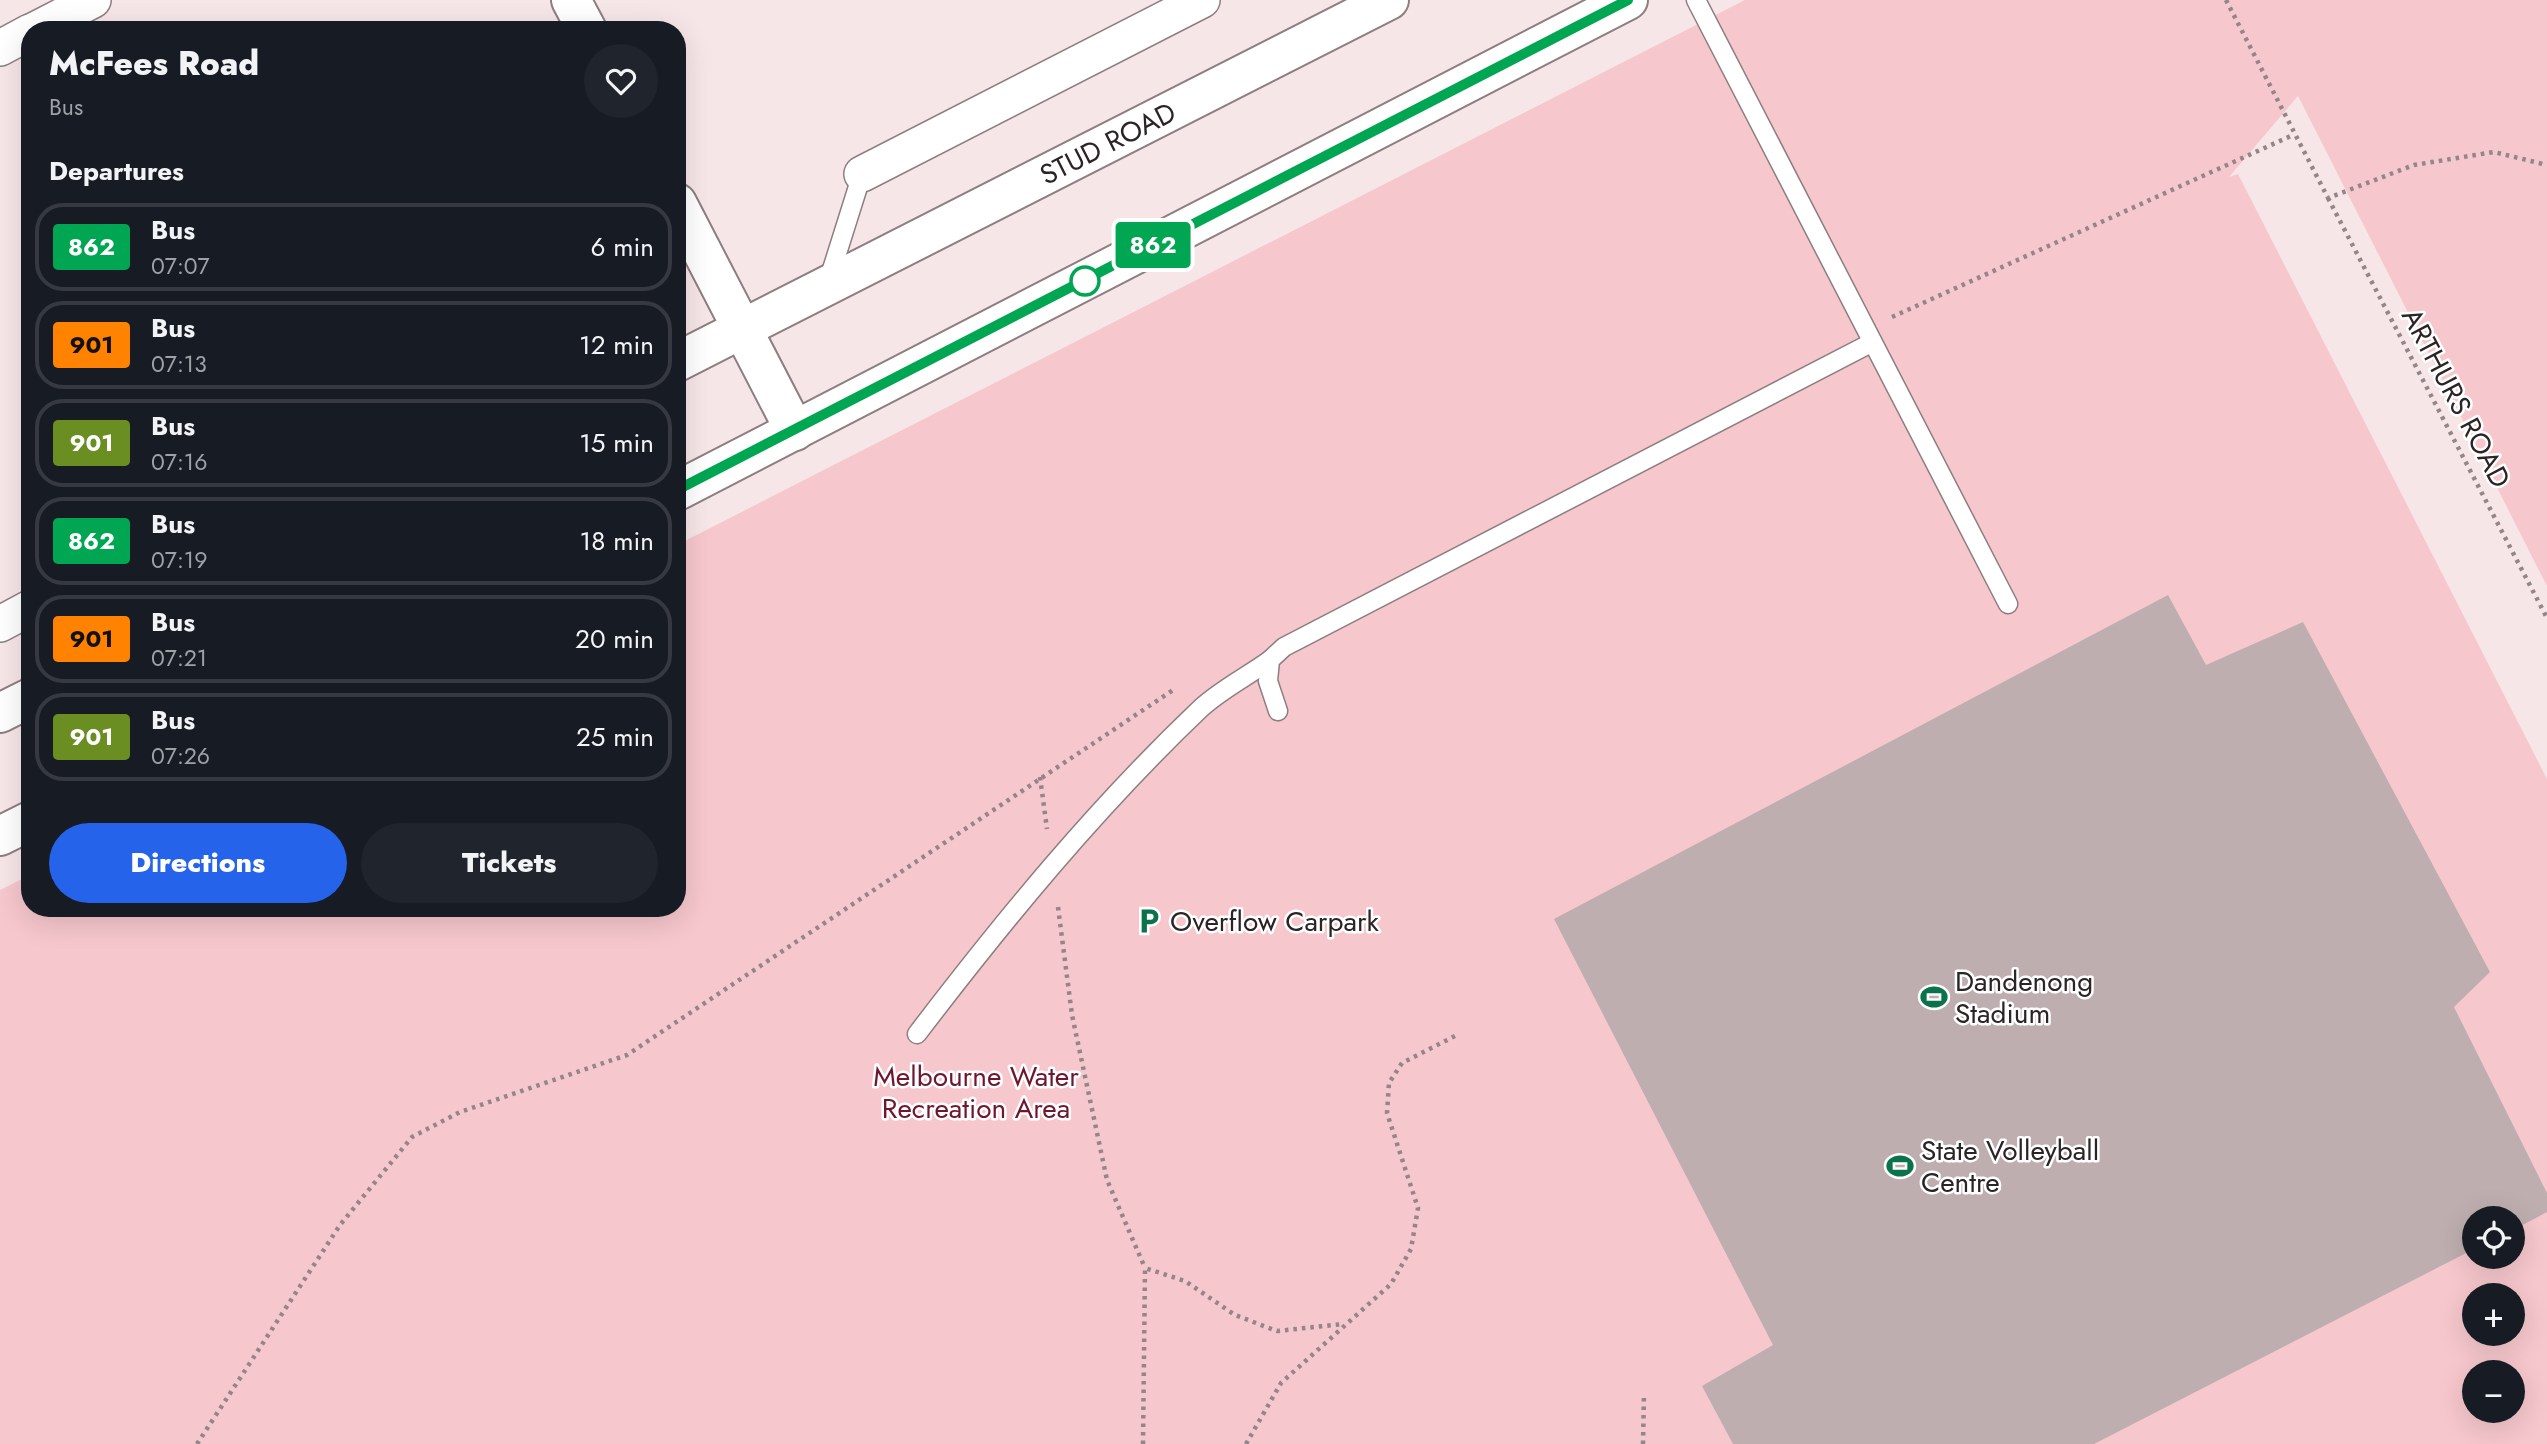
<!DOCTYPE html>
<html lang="en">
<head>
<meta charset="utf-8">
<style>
	body { margin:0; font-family:Jost,sans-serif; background:#20242c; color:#f1f3f6; height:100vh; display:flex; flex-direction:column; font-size:26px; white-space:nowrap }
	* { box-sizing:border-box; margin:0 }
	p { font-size:23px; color:#9ea1a6 }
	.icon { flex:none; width:38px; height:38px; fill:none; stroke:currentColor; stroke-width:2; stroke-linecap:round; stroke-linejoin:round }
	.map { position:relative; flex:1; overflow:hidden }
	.drawer { position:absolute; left:21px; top:21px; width:665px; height:896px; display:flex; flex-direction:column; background:#171b24; border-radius:28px; box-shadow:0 7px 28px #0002 }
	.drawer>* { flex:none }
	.badge { padding:0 14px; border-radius:5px; font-size:24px; line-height:46px }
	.tools { position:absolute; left:2462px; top:1206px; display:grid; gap:14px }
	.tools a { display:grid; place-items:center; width:63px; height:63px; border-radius:50%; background:#171b24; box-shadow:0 7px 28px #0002; font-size:35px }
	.map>.badge { position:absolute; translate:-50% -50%; box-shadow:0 0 0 4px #fff }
	h2 { padding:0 28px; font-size:26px; line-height:63px }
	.round { display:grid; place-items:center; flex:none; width:74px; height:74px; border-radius:37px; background:#20242c }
	.overview { display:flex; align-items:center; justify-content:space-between; height:119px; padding:0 28px }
	h1 { font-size:33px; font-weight:800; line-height:52px }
	.button { display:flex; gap:14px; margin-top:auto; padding:14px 28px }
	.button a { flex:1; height:80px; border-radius:42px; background:#2563eb; color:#fff; font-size:28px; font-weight:800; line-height:80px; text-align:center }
	.button a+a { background:#20242c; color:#f1f3f6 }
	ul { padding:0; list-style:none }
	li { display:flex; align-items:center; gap:21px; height:88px; margin:0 14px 10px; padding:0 14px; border:4px solid #363941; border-radius:28px }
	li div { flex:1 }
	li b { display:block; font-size:26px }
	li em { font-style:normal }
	li .badge { min-width:77px; font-weight:700; text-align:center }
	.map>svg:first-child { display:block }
</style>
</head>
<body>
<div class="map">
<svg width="2547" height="1444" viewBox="0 0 2547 1444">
	<rect width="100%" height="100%" fill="#f7e6e8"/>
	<path fill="#f6c7cd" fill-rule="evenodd" d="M1745 0H2547V586L2298 96 2229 177 2238 174 2547 779V1444H0V890L30 875V908H677V545ZM2474 1218H2513V1256H2474ZM2474 1295H2513V1334H2474ZM2474 1372H2513V1410H2474Z"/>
	<polygon fill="#beaeb0" points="2168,595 2206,665 2303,622 2490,972 2454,1007 2547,1193 2547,1212 2513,1230 2513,1218 2474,1218 2474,1249 2094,1444 1733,1444 1702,1386 1773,1345 1554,919"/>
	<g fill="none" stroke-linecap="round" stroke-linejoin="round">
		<g stroke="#8d7e80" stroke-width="21">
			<g id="lane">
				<polyline points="1696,0 2008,604"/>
				<polyline points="828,282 862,174"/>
				<polyline points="1278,711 1268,681 1270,660 1284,647 1871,343"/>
				<path d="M917 1034C1004 920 1096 808 1200 709 1220 690 1248 676 1270 660"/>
			</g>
		</g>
		<g stroke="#8d7e80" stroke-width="38">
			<g id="street">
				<polyline points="35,30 93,0"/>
				<polyline points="0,48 30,32"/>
				<polyline points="862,174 1202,0"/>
				<polyline points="0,624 30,608"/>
			</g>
		</g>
		<g stroke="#8d7e80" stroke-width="42">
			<g id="secondary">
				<polyline points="571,0 587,30"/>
				<polyline points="677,203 795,431"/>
			</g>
		</g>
		<g stroke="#8d7e80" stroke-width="42">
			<g id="highway">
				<path id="s1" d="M677 362 1389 0"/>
				<polyline points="677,491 1628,0"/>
				<polyline points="0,713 30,698"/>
				<polyline points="0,836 30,821"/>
			</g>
		</g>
		<g stroke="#928688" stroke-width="4.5" stroke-dasharray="3.5 5" stroke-linecap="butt">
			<polyline points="2226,0 2328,198 2414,165 2494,152 2547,165"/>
			<polyline points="2328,198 2547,618"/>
			<polyline points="1892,317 2293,135"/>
			<polyline points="1040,777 1047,829"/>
			<polyline points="1058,907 1072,1015 1107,1180 1145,1268"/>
			<polyline points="197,1444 340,1225 412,1137 460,1112 627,1055 1176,688"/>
			<polyline points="1143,1444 1145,1268 1185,1281 1235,1315 1277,1331 1343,1324"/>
			<polyline points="1246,1444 1281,1383 1391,1284 1411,1249 1418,1208 1387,1113 1389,1083 1402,1063 1455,1036"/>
			<polyline points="1643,1444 1644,1393"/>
		</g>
		<use href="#lane" stroke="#fff" stroke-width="18"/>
		<use href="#street" stroke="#fff" stroke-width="35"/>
		<use href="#secondary" stroke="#fff" stroke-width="38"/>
		<use href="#highway" stroke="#fff" stroke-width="38"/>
	</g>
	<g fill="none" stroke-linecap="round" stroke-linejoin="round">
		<g stroke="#fff" stroke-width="16">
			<polyline id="line" points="677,490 1628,0"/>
		</g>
		<use href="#line" stroke="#00a651" stroke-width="10"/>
	</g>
	<defs>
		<g id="parking-bare" transform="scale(2.1)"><path d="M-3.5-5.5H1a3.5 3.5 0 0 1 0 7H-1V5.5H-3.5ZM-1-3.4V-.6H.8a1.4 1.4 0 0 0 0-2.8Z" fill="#0b734b" stroke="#fff" stroke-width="2.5" paint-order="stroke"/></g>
		<g id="stadium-bare" transform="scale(2.1)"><path d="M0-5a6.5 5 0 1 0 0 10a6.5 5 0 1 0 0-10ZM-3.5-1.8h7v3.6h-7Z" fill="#0b734b" stroke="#fff" stroke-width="2.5" paint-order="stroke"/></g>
	</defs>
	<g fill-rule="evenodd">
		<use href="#parking-bare" x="1149" y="921"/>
		<use href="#stadium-bare" x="1934" y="997"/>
		<use href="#stadium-bare" x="1900" y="1166"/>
	</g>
	<circle fill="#fff" stroke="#00a651" stroke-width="3.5" cx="1085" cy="281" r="14"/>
	<g text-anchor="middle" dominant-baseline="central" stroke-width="5" stroke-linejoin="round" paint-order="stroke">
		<g font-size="28" fill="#2a2425" stroke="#fff">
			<text stroke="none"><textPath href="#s1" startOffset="483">STUD ROAD</textPath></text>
			<text transform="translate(2456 398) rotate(62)">ARTHURS ROAD</text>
		</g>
		<g font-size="28" fill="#2a2425" stroke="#fff" text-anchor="start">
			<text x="1170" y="921">Overflow Carpark</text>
			<text x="1955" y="981">Dandenong<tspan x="1955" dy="32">Stadium</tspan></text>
			<text x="1921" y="1150">State Volleyball<tspan x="1921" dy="32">Centre</tspan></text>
		</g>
		<g font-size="28" fill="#6e172f" stroke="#fff">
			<text x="976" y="1076">Melbourne Water<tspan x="976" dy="32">Recreation Area</tspan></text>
		</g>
	</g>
</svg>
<div class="tools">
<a><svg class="icon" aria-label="locate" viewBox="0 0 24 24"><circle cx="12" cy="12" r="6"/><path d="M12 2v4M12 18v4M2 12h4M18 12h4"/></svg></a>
<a>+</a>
<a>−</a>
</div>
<b class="badge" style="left:1153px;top:245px;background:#00a651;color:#fff">862</b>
<section class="drawer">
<div class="overview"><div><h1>McFees Road</h1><p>Bus</p></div><a class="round"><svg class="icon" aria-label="heart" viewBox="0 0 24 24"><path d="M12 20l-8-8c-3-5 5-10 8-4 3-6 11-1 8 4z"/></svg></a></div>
<h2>Departures</h2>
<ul>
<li><span class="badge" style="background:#00a651;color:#fff">862</span><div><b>Bus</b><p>07:07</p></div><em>6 min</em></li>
<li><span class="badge" style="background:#ff8200;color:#111">901</span><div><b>Bus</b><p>07:13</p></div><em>12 min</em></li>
<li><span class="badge" style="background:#6b8e23;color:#fff">901</span><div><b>Bus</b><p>07:16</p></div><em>15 min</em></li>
<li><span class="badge" style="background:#00a651;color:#fff">862</span><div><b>Bus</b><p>07:19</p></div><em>18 min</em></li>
<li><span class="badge" style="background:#ff8200;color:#111">901</span><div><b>Bus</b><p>07:21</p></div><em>20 min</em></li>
<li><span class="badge" style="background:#6b8e23;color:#fff">901</span><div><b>Bus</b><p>07:26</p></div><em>25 min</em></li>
</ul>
<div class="button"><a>Directions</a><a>Tickets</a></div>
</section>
</div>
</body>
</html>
